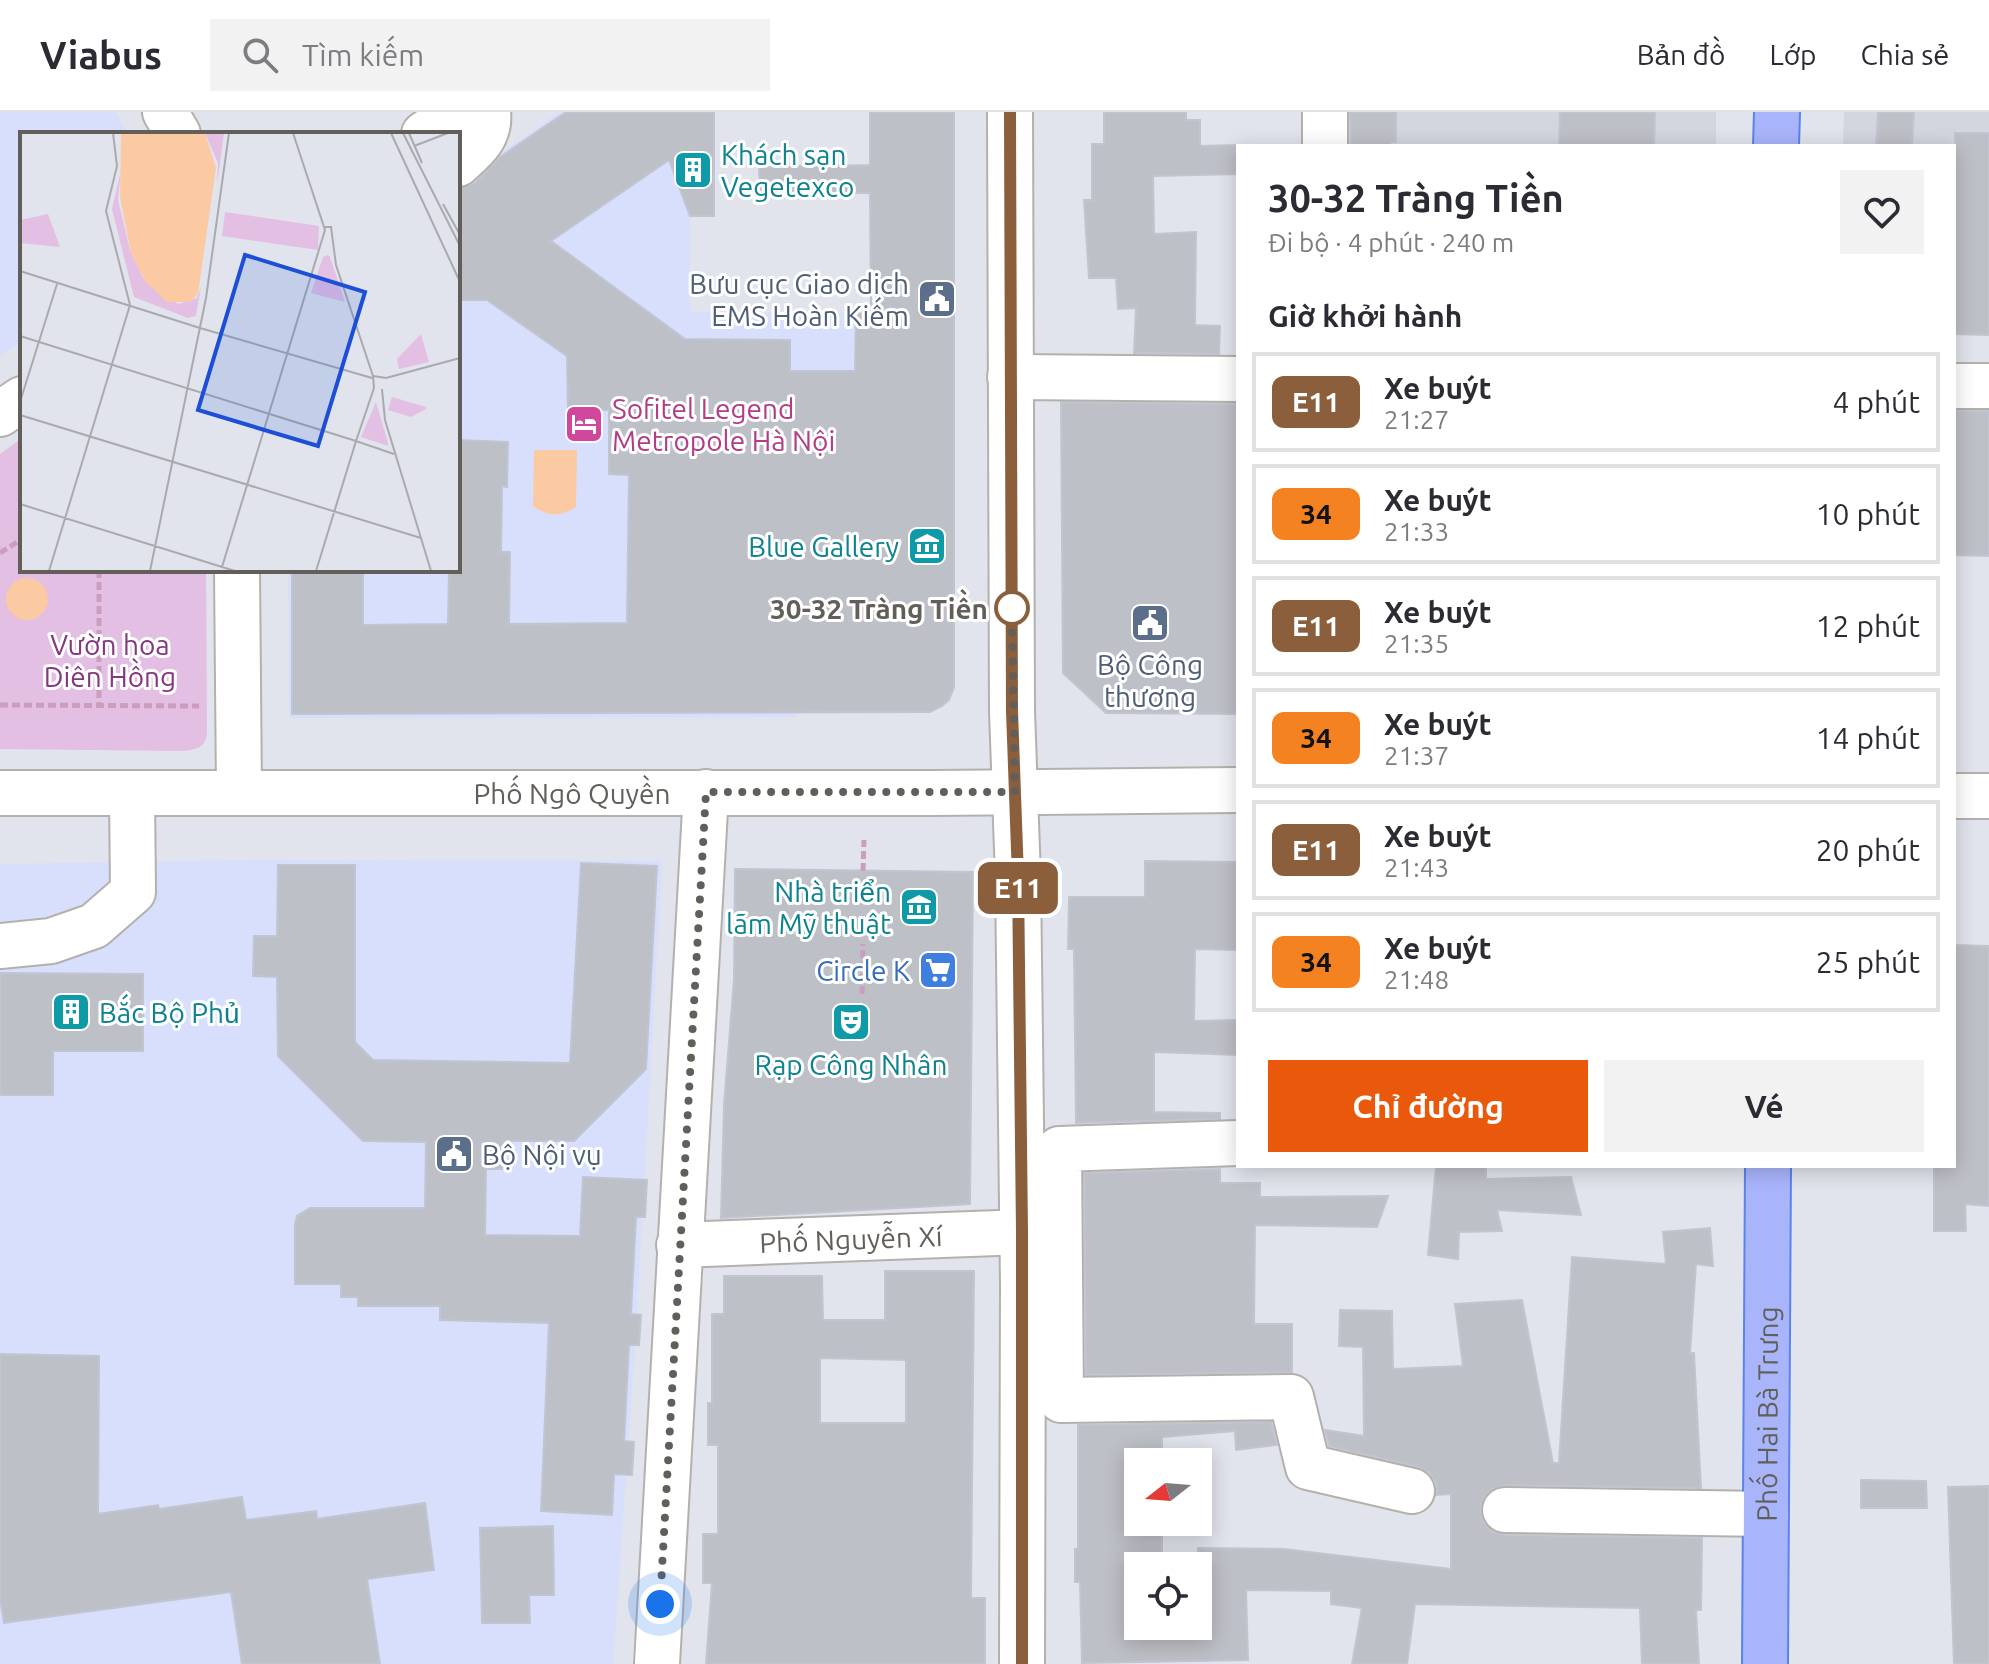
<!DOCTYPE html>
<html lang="vi">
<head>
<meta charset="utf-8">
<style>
	body { margin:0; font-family:Ubuntu,sans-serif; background:#f2f2f3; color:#2b2b33; height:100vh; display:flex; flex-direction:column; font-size:30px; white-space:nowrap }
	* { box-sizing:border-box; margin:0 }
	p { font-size:26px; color:#7c7c81 }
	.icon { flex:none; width:44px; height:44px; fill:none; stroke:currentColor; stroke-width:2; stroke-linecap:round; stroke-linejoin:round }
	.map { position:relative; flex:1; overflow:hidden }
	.sheet { position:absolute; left:1236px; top:32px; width:720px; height:1024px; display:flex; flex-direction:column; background:#fff; border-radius:0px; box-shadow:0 4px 20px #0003 }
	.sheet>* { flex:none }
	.badge { padding:0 16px; border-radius:12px; font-size:28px; line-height:52px }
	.needle { width:52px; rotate:253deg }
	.controls { position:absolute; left:1124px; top:1336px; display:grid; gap:16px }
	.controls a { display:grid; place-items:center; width:88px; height:88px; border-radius:0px; background:#fff; box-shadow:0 4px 20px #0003; font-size:40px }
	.you { position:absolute; width:40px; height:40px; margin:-20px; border:6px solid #fff; border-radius:50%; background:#1a73e8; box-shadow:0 0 0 12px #1a73e833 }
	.map>.badge { position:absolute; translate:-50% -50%; box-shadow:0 0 0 4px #fff }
	h2 { padding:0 32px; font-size:30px; line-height:72px }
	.round { display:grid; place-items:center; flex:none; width:84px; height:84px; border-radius:0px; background:#f2f2f3 }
	.headline { display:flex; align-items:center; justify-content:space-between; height:136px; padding:0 32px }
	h1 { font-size:38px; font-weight:700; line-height:60px }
	.action { display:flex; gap:16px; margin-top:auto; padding:16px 32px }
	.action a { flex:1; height:92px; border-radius:0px; background:#ea580c; color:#fff; font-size:32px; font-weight:700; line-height:92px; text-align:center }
	.action a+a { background:#f2f2f3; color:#2b2b33 }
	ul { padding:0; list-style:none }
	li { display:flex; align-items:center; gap:24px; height:100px; margin:0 16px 12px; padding:0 16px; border:4px solid #e1e1e2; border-radius:0px }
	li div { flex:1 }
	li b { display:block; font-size:30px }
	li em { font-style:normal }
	li .badge { min-width:88px; font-weight:700; text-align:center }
	header { display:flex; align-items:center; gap:48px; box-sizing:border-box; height:112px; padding:0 40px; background:#fff; border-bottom:2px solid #e1e1e2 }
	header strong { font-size:38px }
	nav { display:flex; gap:44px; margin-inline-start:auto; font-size:28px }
	.search { width:560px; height:72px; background:#f2f2f3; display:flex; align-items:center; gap:20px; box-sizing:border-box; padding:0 28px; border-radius:0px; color:#7c7c81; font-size:30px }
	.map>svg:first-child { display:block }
</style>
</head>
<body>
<header>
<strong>Viabus</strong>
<div class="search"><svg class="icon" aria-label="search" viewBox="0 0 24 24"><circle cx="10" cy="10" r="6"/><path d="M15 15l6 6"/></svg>Tìm kiếm</div>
<nav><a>Bản đồ</a><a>Lớp</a><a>Chia sẻ</a></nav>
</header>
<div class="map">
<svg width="1989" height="1552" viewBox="0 0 1989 1552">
	<rect width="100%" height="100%" fill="#e1e4ec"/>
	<g fill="#d7dffc">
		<polygon points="0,0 115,0 128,22 22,22 22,229 0,244"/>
		<polygon points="560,0 652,0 690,104 690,200 954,202 797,514 796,605 289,606 288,458 458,458 458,69"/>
		<polygon points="253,748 662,749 636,1218 613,1552 0,1552 0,752"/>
	</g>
	<g fill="#d3d5df">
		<polygon points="1336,0 1716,0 1716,34 1335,34"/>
		<polygon points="1844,0 1989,0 1989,93 1954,92 1954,34 1843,34"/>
	</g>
	<path fill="#e3bfe3" d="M22 326V458H206L207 620C206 636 196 638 181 639L0 637V342Z"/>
	<g fill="#fbcaa3">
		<path d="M534 338H577L576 395C561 405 548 405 533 394Z"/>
		<circle cx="27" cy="487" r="21"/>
	</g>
	<g fill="#bec0c7" stroke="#c0c5d1" stroke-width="2" fill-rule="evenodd">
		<polygon points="566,0 714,0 714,104 690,104 669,48 551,129 685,227 790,228 790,259 855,259 856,201 871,202 870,81 760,81 759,55 870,53 870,0 954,0 954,575 949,588 942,594 930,600 292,602 292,458 363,458 363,513 448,512 449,458 458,458 458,328 508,330 507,375 502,374 501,440 510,440 509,512 627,511 629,363 609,362 609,298 568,298 567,244 487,188 458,188 458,76 475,71 500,45"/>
		<polygon points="1104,0 1186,0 1186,8 1200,8 1200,34 1238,33 1238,62 1153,64 1154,122 1196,120 1195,213 1220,214 1219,242 1134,241 1136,196 1118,197 1116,166 1089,166 1084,88 1092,88 1092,32 1104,32"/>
		<polygon points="1350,0 1396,0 1396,30 1390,30 1390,34 1351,34"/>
		<polygon points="1560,0 1655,0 1654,34 1559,34"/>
		<polygon points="1878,0 1914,0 1912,34 1876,34"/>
		<polygon points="1955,21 1989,21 1989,223 1954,222"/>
		<polygon points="1061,290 1238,292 1238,602 1106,601 1063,561"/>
		<polygon points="1954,299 1989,299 1989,444 1954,443"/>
		<polygon points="1145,749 1238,750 1238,838 1195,837 1194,909 1238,908 1238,943 1154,940 1154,1000 1220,1001 1220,1007 1076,1011 1074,837 1068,837 1069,785 1145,785"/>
		<polygon points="581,751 657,754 646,957 574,1029 503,1029 502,1057 486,1057 485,1123 580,1124 583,1065 647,1068 645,1105 636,1105 631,1202 641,1203 639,1233 629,1233 624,1329 634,1330 632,1363 614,1362 612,1403 541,1399 549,1211 440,1208 440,1194 358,1194 358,1185 341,1185 341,1172 295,1172 295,1112 297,1104 310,1096 425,1096 426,1030 363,1029 278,944 277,865 253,864 254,824 277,824 278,753 355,753 355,930 373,948 570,951"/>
		<polygon points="735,757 973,760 970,1092 721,1106 724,993 734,867"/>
		<polygon points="1954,833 1989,834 1989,1094 1965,1092 1966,1119 1934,1119 1934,1054 1954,1054"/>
		<polygon points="0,861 143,862 143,939 53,939 53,983 0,983"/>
		<polygon points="1436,1054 1486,1054 1486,1067 1571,1065 1581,1103 1497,1098 1502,1119 1459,1120 1458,1147 1428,1143"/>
		<polygon points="1220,1057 1220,1071 1260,1071 1260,1085 1388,1084 1377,1115 1255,1113 1254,1212 1292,1212 1292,1260 1086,1263 1084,1061"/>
		<polygon points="1710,1116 1713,1154 1696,1152 1690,1241 1694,1241 1701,1376 1505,1373 1492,1377 1484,1385 1480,1397 1484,1411 1493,1420 1505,1423 1702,1426 1701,1498 1696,1498 1699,1552 1642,1552 1640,1496 1415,1492 1407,1552 1352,1552 1362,1496 1331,1492 1331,1479 1246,1478 1248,1548 1082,1551 1080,1470 1075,1470 1075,1437 1078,1437 1078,1313 1271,1310 1277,1333 1236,1338 1235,1319 1162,1325 1162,1350 1138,1350 1138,1410 1162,1410 1162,1454 1138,1454 1138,1514 1198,1514 1198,1436 1284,1437 1451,1457 1451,1382 1436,1383 1436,1371 1430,1361 1418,1355 1329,1334 1325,1318 1364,1324 1363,1235 1339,1234 1340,1198 1392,1199 1393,1257 1463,1254 1455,1192 1522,1188 1553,1351 1559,1351 1572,1145 1666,1152 1663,1120"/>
		<path d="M885 1159H974L971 1486H985V1552H706L712 1471H703V1422H718V1333H708V1291H712V1202H724V1164H822L823 1208H885ZM820 1246 906 1248V1311H820Z"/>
		<polygon points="0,1242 99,1244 98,1402 158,1393 159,1397 242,1385 246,1408 316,1399 317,1407 425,1391 434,1458 367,1467 380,1552 242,1552 231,1480 4,1511 0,1486"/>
		<polygon points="1861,1368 1926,1369 1927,1396 1861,1396"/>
		<polygon points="1989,1374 1989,1552 1954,1552 1948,1375"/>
		<polygon points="553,1414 554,1483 529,1483 530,1511 482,1511 480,1416"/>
	</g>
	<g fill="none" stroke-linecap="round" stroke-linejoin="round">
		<g stroke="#b4b1ad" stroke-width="48">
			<g id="minor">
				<polyline points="165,0 178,22"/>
				<polyline points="1010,0 1012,599 1018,765 1023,1173 1022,1552"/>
				<polyline points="424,22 457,0"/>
				<polyline points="1325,34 1325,0"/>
				<path d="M458 52C475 37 491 24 488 0"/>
				<polyline points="1010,265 1238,267"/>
				<polyline points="1954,274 1989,274"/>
				<polyline points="0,302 22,287"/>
				<polyline points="237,458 239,681"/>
				<path id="s1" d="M0 681H933L1238 678"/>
				<polyline points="1954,684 1989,684"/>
				<polyline points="0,834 51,829 94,814 133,780 132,681"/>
				<polyline points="1238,1031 1059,1037 1061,1288 1291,1285 1308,1355 1412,1379"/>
				<path id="s2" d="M679 1133 1022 1120"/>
				<polyline points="1505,1398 1766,1402"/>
				<polyline points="657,1552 706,680"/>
			</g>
		</g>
		<g stroke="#5c83eb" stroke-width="48">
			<g id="major">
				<polyline points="1776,34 1777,0"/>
				<path id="s3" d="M1765 1552 1768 1054"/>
			</g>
		</g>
		<g stroke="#cb9dbe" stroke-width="5" stroke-dasharray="8 4" stroke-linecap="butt">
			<polyline points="0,441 22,427"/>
			<polyline points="99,458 99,594"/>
			<polyline points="0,593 199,594"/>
			<polyline points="863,759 864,728"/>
			<polyline points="862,882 863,832"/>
		</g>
		<use href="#minor" stroke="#fff" stroke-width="44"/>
		<use href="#major" stroke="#a8b5fb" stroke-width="44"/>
	</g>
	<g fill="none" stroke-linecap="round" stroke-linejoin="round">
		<g stroke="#fff" stroke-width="18">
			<polyline id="line" points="1010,0 1012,599 1018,765 1022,1120 1022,1552"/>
		</g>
		<use href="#line" stroke="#8b5e3c" stroke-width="12"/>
		<polyline stroke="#625e5a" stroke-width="8" stroke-dasharray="0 14.4" points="660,1492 706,680 1015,680 1012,496"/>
	</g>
	<defs>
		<g id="building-square" transform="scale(2)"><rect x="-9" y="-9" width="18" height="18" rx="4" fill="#0f9aa8" stroke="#fff"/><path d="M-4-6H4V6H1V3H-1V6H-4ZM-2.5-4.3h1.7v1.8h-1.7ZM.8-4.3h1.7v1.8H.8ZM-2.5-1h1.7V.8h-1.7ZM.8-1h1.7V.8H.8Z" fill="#fff"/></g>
		<g id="civic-square" transform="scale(2)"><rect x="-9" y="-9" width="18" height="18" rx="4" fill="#5c6f8a" stroke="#fff"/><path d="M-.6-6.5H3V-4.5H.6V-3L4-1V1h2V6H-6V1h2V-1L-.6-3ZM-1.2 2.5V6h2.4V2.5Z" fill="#fff"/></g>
		<g id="hotel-square" transform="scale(2)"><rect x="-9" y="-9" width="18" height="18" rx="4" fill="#d1479c" stroke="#fff"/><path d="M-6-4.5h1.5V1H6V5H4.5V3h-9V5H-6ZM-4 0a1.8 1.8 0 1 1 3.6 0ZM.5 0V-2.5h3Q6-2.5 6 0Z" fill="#fff"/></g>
		<g id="museum-square" transform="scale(2)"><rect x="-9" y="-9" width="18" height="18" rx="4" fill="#0f9aa8" stroke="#fff"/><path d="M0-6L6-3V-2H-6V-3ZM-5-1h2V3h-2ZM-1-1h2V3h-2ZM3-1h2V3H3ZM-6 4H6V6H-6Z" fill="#fff"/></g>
		<g id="supermarket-square" transform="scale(2)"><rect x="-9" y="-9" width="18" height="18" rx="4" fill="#3f7fe0" stroke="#fff"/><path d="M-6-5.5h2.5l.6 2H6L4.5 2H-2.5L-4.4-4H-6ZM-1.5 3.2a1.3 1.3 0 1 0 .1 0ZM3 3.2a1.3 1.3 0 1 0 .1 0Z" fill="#fff"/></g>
		<g id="theatre-square" transform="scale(2)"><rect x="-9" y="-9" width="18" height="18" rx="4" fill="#0f9aa8" stroke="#fff"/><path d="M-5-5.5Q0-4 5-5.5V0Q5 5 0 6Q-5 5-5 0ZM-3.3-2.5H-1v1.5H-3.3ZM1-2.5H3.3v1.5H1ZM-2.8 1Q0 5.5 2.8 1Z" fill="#fff"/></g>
	</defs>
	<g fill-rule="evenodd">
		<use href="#building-square" x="693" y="58"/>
		<use href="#civic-square" x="937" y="187"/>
		<use href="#hotel-square" x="584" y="312"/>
		<use href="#museum-square" x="927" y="434"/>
		<use href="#civic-square" x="1150" y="511"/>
		<use href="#museum-square" x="919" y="795"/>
		<use href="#supermarket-square" x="938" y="858"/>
		<use href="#building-square" x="71" y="900"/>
		<use href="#theatre-square" x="851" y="910"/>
		<use href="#civic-square" x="454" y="1042"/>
	</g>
	<circle fill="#fff" stroke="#8b5e3c" stroke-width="4" cx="1012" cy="496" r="16"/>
	<g text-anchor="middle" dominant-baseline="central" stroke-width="6" stroke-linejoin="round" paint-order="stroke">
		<g font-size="28" fill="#0d838f" stroke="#fff" text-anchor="start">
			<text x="721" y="42">Khách sạn<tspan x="721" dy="32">Vegetexco</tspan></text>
			<text x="899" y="434" text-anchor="end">Blue Gallery</text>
			<text x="891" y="779" text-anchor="end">Nhà triển<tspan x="891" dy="32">lãm Mỹ thuật</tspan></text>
			<text x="99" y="900">Bắc Bộ Phủ</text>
			<text x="851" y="952" text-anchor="middle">Rạp Công Nhân</text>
		</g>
		<g font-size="28" fill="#4e5e75" stroke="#fff" text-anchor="end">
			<text x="909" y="171">Bưu cục Giao dịch<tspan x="909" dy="32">EMS Hoàn Kiếm</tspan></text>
			<text x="1150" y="552" text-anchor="middle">Bộ Công<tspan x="1150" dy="32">thương</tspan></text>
			<text x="482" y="1042" text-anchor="start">Bộ Nội vụ</text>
		</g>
		<g font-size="28" fill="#b23c85" stroke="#fff" text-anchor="start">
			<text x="612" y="296">Sofitel Legend<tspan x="612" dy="32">Metropole Hà Nội</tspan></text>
		</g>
		<g font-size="28" font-weight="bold" fill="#625e5a" stroke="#fff" text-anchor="end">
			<text x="988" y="496">30-32 Tràng Tiền</text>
		</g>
		<g font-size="28" fill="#83387f" stroke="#fff">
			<text x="110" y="532">Vườn hoa<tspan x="110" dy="32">Diên Hồng</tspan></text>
		</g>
		<g font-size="28" fill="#625e5a" stroke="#fff">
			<text stroke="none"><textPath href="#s1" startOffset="572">Phố Ngô Quyền</textPath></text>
			<text stroke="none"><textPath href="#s2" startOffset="172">Phố Nguyễn Xí</textPath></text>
			<text stroke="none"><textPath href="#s3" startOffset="250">Phố Hai Bà Trưng</textPath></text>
		</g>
		<g font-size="28" fill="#366cbe" stroke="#fff" text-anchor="end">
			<text x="910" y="858">Circle K</text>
		</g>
	</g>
	<g transform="translate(20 20)">
		<rect width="440" height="440" fill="#e1e4ec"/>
		<path d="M185 1H204L197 53 198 31ZM101 38 98 68 110 118 123 146 158 172 177 166 181 155 176 184 168 186 114 165 92 77ZM205 80 299 94 298 118 202 104ZM28 82 40 115 0 111V88ZM308 123 310 125 325 170 291 161 303 125ZM401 202 409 230 379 237 377 227ZM372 265 406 275V277L391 285 368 278ZM356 270 368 311V314L341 305Z" fill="#e3bfe3"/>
		<path d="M101 1H185L196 36 178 162 170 170H147L125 149 111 121 100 65Z" fill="#fbcaa3"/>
		<path fill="none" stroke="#aaaaae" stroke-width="2" d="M93 1 97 34 86 79 110 173M371 1 440 150M383 1 440 114M389 1 402 31M394 14 428 1M423 72 440 103M305 95H311L316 133 353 244M0 139 180 196M180 196 352 246M0 204 336 309 354 256M366 246 440 226M354 256 353 244 366 246M362 257 365 288 411 439M0 270 37 152M0 283 401 406M0 372 215 439M202 435 305 98 273 1M29 439 110 173M130 439 186 166 209 1M296 439 336 309 374 322"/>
		<path fill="#1d4ed8" fill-opacity="0.15" stroke="#1d4ed8" stroke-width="4" d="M225 123 345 160 298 314 178 278Z"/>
		<rect width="440" height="440" fill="none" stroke="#625e5a" stroke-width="4"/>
	</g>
</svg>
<div class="controls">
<a><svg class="needle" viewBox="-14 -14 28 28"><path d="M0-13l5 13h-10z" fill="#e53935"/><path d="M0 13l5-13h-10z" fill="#7c7c81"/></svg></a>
<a><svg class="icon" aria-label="locate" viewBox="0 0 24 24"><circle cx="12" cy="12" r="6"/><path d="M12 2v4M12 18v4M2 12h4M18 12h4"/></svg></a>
</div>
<div class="you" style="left:660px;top:1492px"></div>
<b class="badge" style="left:1018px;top:776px;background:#8b5e3c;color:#fff">E11</b>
<section class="sheet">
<div class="headline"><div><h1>30-32 Tràng Tiền</h1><p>Đi bộ · 4 phút · 240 m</p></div><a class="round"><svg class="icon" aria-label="heart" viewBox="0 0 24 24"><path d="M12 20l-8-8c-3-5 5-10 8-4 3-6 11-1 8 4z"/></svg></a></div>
<h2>Giờ khởi hành</h2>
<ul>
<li><span class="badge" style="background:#8b5e3c;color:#fff">E11</span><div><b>Xe buýt</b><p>21:27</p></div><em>4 phút</em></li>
<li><span class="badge" style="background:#f58220;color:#111">34</span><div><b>Xe buýt</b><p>21:33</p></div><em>10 phút</em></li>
<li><span class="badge" style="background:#8b5e3c;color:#fff">E11</span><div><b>Xe buýt</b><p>21:35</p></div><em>12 phút</em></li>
<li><span class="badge" style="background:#f58220;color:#111">34</span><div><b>Xe buýt</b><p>21:37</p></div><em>14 phút</em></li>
<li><span class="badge" style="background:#8b5e3c;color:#fff">E11</span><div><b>Xe buýt</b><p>21:43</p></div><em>20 phút</em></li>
<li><span class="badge" style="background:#f58220;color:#111">34</span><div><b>Xe buýt</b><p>21:48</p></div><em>25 phút</em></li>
</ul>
<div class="action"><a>Chỉ đường</a><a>Vé</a></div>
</section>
</div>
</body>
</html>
